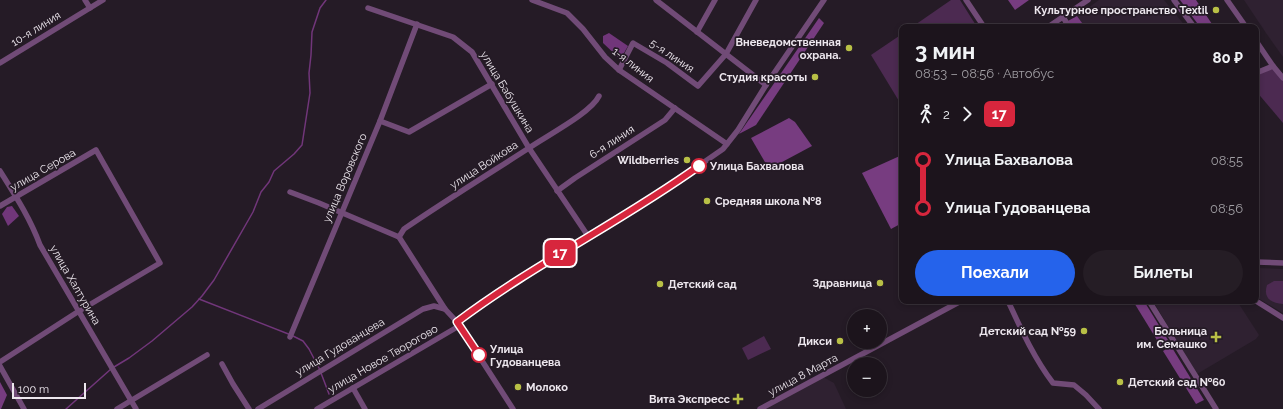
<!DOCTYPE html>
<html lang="ru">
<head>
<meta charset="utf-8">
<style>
	body { margin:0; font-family:Raleway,sans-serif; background:#251d25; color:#f1f3f6; height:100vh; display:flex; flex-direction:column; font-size:15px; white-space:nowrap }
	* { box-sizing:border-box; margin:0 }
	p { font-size:13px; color:#a09ea3 }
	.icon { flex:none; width:22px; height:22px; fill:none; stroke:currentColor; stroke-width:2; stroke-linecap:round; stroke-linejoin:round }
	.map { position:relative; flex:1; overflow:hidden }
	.drawer { position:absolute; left:899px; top:24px; width:360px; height:280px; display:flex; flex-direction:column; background:#1c141c; border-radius:8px; box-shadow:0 2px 6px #0003,0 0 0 1px #3a333b }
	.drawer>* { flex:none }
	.badge { padding:0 8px; border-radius:6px; font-size:14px; line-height:26px }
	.fabs { position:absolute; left:847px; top:309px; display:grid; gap:8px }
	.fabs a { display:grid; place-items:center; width:40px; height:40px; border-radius:50%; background:#1c141c; box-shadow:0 2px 6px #0003,0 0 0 1px #3a333b; font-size:20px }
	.scale { position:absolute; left:12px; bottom:10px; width:74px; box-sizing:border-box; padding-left:4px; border:2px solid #ede7ee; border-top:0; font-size:11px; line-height:14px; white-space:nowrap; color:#ede7ee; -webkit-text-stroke:3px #251b26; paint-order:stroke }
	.map>.badge { position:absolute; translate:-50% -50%; box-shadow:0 0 0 2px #fff }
	.legs { display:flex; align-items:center; gap:6px; height:44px; padding:0 16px; font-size:13px }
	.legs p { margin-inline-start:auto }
	.headline { display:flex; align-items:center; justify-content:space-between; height:68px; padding:0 16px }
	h1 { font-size:22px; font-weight:700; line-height:30px }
	.action { display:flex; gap:8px; margin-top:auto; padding:8px 16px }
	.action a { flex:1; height:46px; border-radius:24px; background:#2563eb; color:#fff; font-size:16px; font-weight:700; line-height:46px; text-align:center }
	.action a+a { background:#251d25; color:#f1f3f6 }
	ul { padding:0 16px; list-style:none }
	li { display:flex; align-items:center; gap:14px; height:48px; font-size:15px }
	li i { display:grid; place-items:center; width:6px; height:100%; margin:0 5px; background:currentColor }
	li i::after { content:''; width:10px; height:10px; margin:-5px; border:3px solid; border-radius:50%; background:#1c141c }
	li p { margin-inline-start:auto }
	li:first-child i { background:linear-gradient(#0000 50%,currentColor 0) }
	li:last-child i { background:linear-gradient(currentColor 50%,#0000 0) }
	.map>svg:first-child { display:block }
</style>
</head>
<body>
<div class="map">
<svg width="1283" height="409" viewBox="0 0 1283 409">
	<rect width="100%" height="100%" fill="#251b26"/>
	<g fill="#2f2131">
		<polygon points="1099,0 1164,0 1186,27 1085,27 1077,16"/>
		<polygon points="1244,0 1283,0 1283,57 1266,33"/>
		<polygon points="1256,268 1283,269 1283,313 1256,297"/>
		<polygon points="1153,301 1237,301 1259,335 1256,339 1197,374"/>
		<polygon points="823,377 834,383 846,409 763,409"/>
	</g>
	<g fill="#4c2a51">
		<polygon points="951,0 960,0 977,27 912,27"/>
		<polygon points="902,34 902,106 871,55"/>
		<polygon points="1273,66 1283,79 1283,123 1256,91 1256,74"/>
		<path d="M1274 281H1283V304C1271 303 1263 298 1267 285Z"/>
		<polygon points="764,336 771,349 748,360 742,348"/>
	</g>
	<g fill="#773c80">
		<polygon points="1008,0 1029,0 1015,10"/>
		<polygon points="1180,0 1196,0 1214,27 1200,27"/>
		<polygon points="1077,16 1085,27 1069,27 1066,22"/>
		<polygon points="819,18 824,23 756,125 739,134"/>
		<polygon points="789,118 795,122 812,146 769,169 751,138"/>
		<polygon points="902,155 902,223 891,229 862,173"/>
		<polygon points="1133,301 1144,301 1168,340 1160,345"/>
		<polygon points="1171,346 1204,400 1196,404 1163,351"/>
		<polygon points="0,382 7,395 1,409 0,409"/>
	</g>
	<g fill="#71367a">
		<polygon points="609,33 628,46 624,53 619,58 603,43 603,36"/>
		<polygon points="12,206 19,216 8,226 2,214 7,207"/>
	</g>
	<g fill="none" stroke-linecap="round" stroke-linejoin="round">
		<g stroke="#71367a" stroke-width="1.5">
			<polyline points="199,299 291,335 303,341 309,349 320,370"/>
			<polyline points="114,367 129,358 152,341 192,307 202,296 214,280 253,212 261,192 269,182 274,171 294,154 302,145 310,93 309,73 311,55 312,32 320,8 326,0"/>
			<polyline points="321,373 329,394"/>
			<polyline points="66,409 111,369"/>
		</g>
		<g stroke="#714b77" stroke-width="5.5">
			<polyline points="85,0 90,8"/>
			<polyline points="532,0 567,13 583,29 605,57 619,70 727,144"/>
			<polyline points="656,0 766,85"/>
			<polyline points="966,0 984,27"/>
			<polyline points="1174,0 1194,27"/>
			<polyline points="1227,0 1246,27"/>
			<polyline points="368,8 453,37 472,52 529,148 588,236"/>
			<polyline points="1063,17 1069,27"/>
			<polyline points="1048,27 1088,0"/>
			<polyline points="697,32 715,0"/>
			<polyline points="1256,41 1273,66"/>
			<polyline points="0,63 103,0"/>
			<polyline points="619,70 633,43 667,63 698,86 726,54 756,0"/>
			<polyline points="1256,73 1273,66 1283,78"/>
			<polyline points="380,121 409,132 492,84"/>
			<path d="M0 171C15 195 30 218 40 245L136 409"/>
			<polyline points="557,191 575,178 665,120 675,108"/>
			<polyline points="290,192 319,203 399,237 445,309"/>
			<polyline points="0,206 96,150 160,263 79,311 0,362"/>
			<path d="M399 237 404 229C445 201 487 175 529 148 546 136 591 113 599 96"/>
			<polyline points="1256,262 1283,263"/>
			<path d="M1008 301C1021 329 1034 358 1053 383L1074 385 1086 395 1099 409"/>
			<polyline points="1149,301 1216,409"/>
			<polyline points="1256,301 1283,318"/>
			<polyline points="457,322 480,305 582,239 658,194 723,149 738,130 766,85 824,0"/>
			<polyline points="290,337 380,121 417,24"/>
			<polyline points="222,364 233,384 249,409"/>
			<polyline points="0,366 24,409"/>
			<polyline points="353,388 365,409"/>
			<polyline points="117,409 207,355"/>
			<polyline points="258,409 423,309 434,306 445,309 457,322 513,409"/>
			<polyline points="317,409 459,326"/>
			<polyline points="760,409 961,301"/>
		</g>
	</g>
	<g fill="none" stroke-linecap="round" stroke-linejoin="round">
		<g stroke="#fff" stroke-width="9">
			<path id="line-1" d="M479 355 457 322C534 264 621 222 699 166"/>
		</g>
		<use href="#line-1" stroke="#d7263d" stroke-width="6"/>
	</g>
	<g fill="#b9c046" stroke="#251b26" stroke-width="1.5">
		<circle cx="1216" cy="10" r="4"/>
		<circle cx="849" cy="48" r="4"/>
		<circle cx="815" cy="77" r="4"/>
		<circle cx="687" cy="160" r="4"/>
		<circle cx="707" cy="201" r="4"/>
		<circle cx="880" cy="283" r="4"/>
		<circle cx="660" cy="284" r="4"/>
		<circle cx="1084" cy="331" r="4"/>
		<path d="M1214 331h4v4h4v4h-4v4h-4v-4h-4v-4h4z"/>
		<circle cx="840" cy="341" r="4"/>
		<circle cx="1120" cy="382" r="4"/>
		<circle cx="518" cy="387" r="4"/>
		<path d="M736 393h4v4h4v4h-4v4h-4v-4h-4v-4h4z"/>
	</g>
	<g fill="#fff" stroke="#d7263d" stroke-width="2">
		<circle cx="699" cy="166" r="7"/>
		<circle cx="479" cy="355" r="7"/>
	</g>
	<g text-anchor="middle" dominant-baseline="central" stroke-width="3.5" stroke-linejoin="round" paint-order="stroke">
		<g font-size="11" font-weight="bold" fill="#ede7ee" stroke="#251b26" text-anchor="end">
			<text x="1208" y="10">Культурное пространство Textil</text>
			<text x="841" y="42">Вневедомственная<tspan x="841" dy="13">охрана.</tspan></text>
			<text x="807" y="77">Студия красоты</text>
			<text x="679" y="160">Wildberries</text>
			<text x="715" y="201" text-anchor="start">Средняя школа №8</text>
			<text x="872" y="283">Здравница</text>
			<text x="668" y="284" text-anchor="start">Детский сад</text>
			<text x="1076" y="331">Детский сад №59</text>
			<text x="1207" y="331">Больница<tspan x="1207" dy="13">им. Семашко</tspan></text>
			<text x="832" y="341">Дикси</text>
			<text x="1128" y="382" text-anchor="start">Детский сад №60</text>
			<text x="526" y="387" text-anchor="start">Молоко</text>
			<text x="730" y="399">Вита Экспресс</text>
		</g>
		<g font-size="11" fill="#ede7ee" stroke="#251b26">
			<text transform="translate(36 29) rotate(-32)">10-я линия</text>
			<text transform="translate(672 56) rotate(34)">5-я линия</text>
			<text transform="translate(633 65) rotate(38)">1-я линия</text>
			<text transform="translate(507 92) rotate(59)">улица Бабушкина</text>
			<text transform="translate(612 142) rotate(-33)">6-я линия</text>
			<text transform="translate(484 165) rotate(-33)">улица Войкова</text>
			<text transform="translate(43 170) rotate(-30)">улица Серова</text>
			<text transform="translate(345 178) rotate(-67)">улица Воровского</text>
			<text transform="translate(75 285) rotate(60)">улица Халтурина</text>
			<text transform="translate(340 347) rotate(-31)">улица Гудованцева</text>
			<text transform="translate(383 359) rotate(-30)">улица Новое Творогово</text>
			<text transform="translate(803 375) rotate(-28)">улица 8 Марта</text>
		</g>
		<g font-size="11" font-weight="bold" fill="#ede7ee" stroke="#251b26" text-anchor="start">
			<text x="710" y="166">Улица Бахвалова</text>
			<text x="490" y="349">Улица<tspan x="490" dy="13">Гудованцева</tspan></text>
		</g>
	</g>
</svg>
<div class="fabs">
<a>+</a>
<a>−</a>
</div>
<div class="scale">100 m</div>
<b class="badge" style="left:560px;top:253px;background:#d7263d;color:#fff">17</b>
<section class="drawer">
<div class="headline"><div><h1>3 мин</h1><p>08:53 – 08:56 · Автобус</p></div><b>80 ₽</b></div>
<div class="legs"><svg class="icon" aria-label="walk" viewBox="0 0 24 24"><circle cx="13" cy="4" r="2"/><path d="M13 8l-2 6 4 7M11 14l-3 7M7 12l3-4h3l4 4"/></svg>2<svg class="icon" aria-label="forward" viewBox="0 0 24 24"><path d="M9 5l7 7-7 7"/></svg><b class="badge" style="background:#d7263d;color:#fff">17</b></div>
<ul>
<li><i style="color:#d7263d"></i><b>Улица Бахвалова</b><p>08:55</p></li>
<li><i style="color:#d7263d"></i><b>Улица Гудованцева</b><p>08:56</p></li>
</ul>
<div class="action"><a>Поехали</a><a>Билеты</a></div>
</section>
</div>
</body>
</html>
